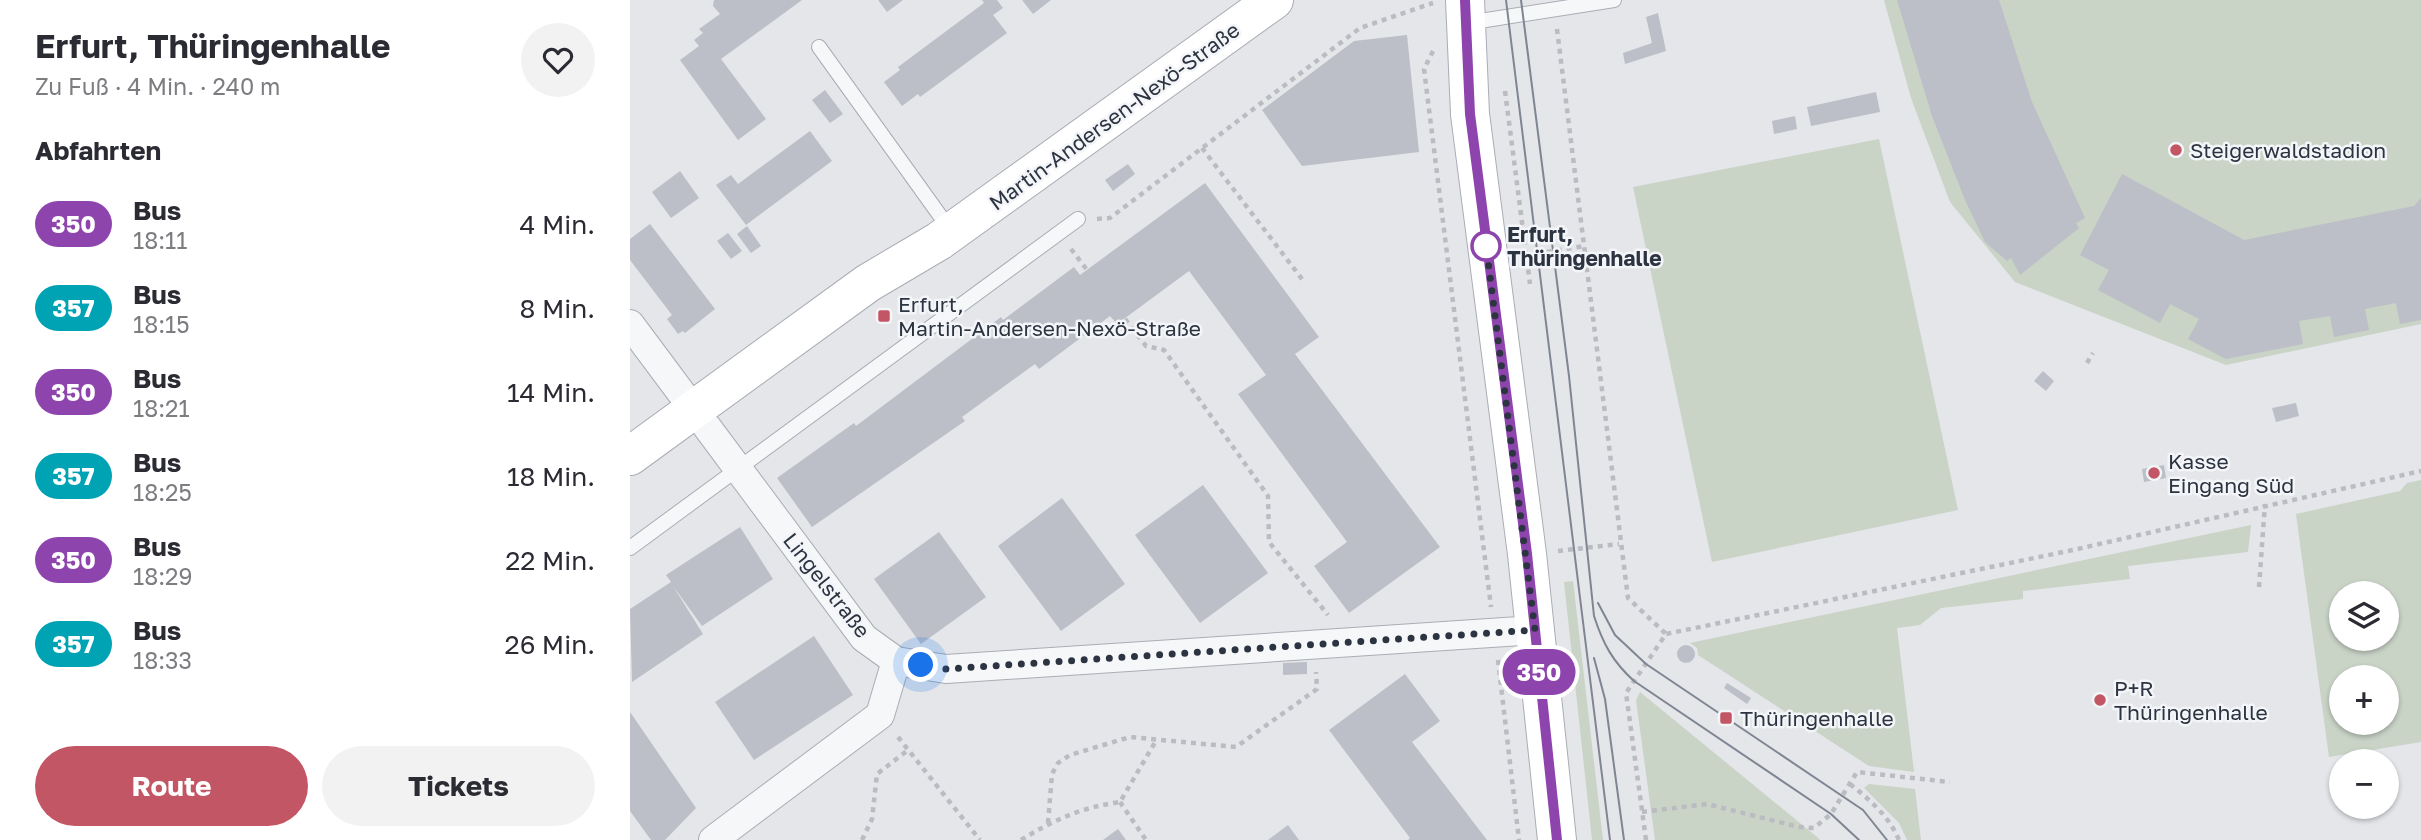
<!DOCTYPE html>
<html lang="de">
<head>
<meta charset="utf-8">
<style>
	body { margin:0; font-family:"Golos Text",sans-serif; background:#f2f2f3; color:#2b2b33; height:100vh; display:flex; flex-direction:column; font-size:26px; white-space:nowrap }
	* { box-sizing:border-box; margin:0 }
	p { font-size:23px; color:#7c7c81 }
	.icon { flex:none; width:38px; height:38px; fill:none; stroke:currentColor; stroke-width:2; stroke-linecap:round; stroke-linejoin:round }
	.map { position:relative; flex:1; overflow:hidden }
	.details { display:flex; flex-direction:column; background:#fff; width:630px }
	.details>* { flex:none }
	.badge { padding:0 14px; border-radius:23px; font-size:24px; line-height:46px }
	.buttons { position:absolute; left:1699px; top:581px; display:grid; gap:14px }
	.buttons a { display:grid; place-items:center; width:70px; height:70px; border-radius:50%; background:#fff; box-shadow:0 2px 5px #0004; font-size:35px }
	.you { position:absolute; width:35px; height:35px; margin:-18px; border:5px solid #fff; border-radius:50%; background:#1a73e8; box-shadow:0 0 0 10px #1a73e833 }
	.map>.badge { position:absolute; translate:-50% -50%; box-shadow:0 0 0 4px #fff }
	h2 { padding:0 35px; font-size:26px; line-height:63px }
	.round { display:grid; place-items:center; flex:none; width:74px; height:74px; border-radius:37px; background:#f2f2f3 }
	.summary { display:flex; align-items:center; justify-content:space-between; height:119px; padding:0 35px }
	h1 { font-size:33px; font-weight:700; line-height:52px }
	.action { display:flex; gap:14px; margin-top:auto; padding:14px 35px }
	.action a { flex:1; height:80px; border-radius:42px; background:#c25664; color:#fff; font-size:28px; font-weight:700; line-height:80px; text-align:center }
	.action a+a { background:#f2f2f3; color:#2b2b33 }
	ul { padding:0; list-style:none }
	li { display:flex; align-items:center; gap:21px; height:84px; padding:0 35px }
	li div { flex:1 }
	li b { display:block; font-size:26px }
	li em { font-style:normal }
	li .badge { min-width:77px; font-weight:700; text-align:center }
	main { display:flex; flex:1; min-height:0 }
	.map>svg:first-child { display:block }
</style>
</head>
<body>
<main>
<section class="details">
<div class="summary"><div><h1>Erfurt, Thüringenhalle</h1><p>Zu Fuß · 4 Min. · 240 m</p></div><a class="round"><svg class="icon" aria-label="heart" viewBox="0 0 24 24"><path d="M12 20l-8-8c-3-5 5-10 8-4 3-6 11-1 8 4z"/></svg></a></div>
<h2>Abfahrten</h2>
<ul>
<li><span class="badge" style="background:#8e44ad;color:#fff">350</span><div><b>Bus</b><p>18:11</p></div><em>4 Min.</em></li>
<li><span class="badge" style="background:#00a3b4;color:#fff">357</span><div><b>Bus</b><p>18:15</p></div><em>8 Min.</em></li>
<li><span class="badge" style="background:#8e44ad;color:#fff">350</span><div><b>Bus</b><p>18:21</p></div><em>14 Min.</em></li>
<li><span class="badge" style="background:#00a3b4;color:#fff">357</span><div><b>Bus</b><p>18:25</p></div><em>18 Min.</em></li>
<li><span class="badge" style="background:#8e44ad;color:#fff">350</span><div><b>Bus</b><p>18:29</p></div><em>22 Min.</em></li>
<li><span class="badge" style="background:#00a3b4;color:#fff">357</span><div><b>Bus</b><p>18:33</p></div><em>26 Min.</em></li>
</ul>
<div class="action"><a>Route</a><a>Tickets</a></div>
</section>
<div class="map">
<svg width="1791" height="840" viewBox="0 0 1791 840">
	<rect width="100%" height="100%" fill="#e4e6ea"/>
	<g fill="#c9d3c6" fill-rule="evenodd">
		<polygon points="1254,0 1791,0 1791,324 1596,365 1385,282 1320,202 1281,98"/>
		<polygon points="1249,139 1328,510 1082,562 1003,187"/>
		<path d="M1791 480V742L1699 757 1666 514 1770 491 1777 483ZM1712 593H1757V639H1712ZM1712 677H1757V723H1712Z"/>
		<polygon points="1621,525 1618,552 1498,566 1500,579 1393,591 1393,599 1311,608 1290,625 1267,628 1284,772 1239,766 1068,655 1067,648 1060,643"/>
		<polygon points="943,581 973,840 962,840 934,582"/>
		<polygon points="1010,692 1187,837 1190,840 1025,840 1006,700"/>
		<polygon points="1239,784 1285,789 1291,840 1277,840 1269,823 1234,788"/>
	</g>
	<g fill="#bcbfc7">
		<polygon points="84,0 172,0 91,59 136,119 108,140 50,60 69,46 64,40 73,33 69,29 90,14 83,6"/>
		<polygon points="248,0 273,0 257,12"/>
		<polygon points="352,0 367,0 373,8 363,15 377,33 290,97 288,94 272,106 254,82 270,70 268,67 354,3"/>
		<polygon points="392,0 421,0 403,14"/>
		<polygon points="1267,0 1369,0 1402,102 1455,218 1446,223 1449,228 1390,275 1381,258 1377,261 1355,242 1335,200 1302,116"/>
		<polygon points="1028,13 1036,51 995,64 993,53 1022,43 1016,17"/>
		<polygon points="777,35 789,152 672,166 632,110 724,41"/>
		<polygon points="195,90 213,114 200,123 182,100"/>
		<polygon points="1246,92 1250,112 1181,126 1177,107"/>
		<polygon points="1165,116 1167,129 1144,134 1142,121"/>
		<polygon points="180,131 202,161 116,225 86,185 101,175 108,184"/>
		<polygon points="498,164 505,174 483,191 475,180"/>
		<polygon points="50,171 69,198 41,218 22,192"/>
		<polygon points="1492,174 1614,240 1784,206 1791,198 1791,320 1770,324 1766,303 1735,309 1739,330 1704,337 1700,316 1669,321 1673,344 1596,359 1558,339 1569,319 1540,304 1530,323 1468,290 1479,270 1450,255"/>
		<polygon points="575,183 689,337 665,354 810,547 719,613 684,566 717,542 608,394 636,375 559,271 487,324 480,316 409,369 405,364 332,417 335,421 182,527 147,478 224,423 226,426 371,317 373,320 444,267 450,275"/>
		<polygon points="20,224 85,309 55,333 53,331 48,334 37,319 42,315 0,260 0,239"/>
		<polygon points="117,226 131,246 121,253 107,234"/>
		<polygon points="98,233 112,251 101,259 87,241"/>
		<polygon points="1413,371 1424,381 1416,391 1404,381"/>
		<polygon points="1666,403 1669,416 1646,422 1642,408"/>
		<polygon points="1534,465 1536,478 1514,482 1512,469"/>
		<polygon points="573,485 638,573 570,623 505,535"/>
		<polygon points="432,498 495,584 431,631 368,546"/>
		<polygon points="110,527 143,579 72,626 43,586 73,634 2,682 0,609 41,582 36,575"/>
		<polygon points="309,532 356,597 291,644 244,579"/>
		<polygon points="184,636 223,695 124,760 85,702"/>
		<circle cx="1056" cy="654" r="9"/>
		<polygon points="677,662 677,674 653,675 653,663"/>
		<polygon points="775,674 810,721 782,742 857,840 778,840 780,838 699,730"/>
		<polygon points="1097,683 1121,698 1117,704 1094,688"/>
		<polygon points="0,712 66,808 35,840 21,840 0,811"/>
		<polygon points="658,825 669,840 638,840"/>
		<polygon points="488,829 496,840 473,840"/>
	</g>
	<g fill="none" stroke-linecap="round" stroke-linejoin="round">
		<g stroke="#a9adb4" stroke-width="16">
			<g id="lane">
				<polyline points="837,23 984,0"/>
				<polyline points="189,47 321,231"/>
				<polyline points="0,548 448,219"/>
			</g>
		</g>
		<g stroke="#a9adb4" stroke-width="30">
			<g id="street">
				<polyline points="0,324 64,410"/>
				<polyline points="77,427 234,638 266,661 316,669 905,630"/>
				<polyline points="83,840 250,715 266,661"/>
			</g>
		</g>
		<g stroke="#a9adb4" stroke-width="40">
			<g id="secondary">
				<polyline points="835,0 840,114 897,554 927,840"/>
				<polyline points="0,456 238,283 309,241 644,0"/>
			</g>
		</g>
		<g stroke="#babcc2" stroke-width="4.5" stroke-dasharray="5 5" stroke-linecap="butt">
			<polyline points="927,29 998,598 1036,634"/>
			<polyline points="803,51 794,69 861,607"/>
			<polyline points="875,91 900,284"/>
			<polyline points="572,148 675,283"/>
			<polyline points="467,219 480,218 730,28 803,3"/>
			<polyline points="441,249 457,270"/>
			<polyline points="897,255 955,246"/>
			<polyline points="495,319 516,346 534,350 638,496 639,542 698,615"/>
			<polyline points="1457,363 1463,353"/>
			<polyline points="928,551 989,544"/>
			<polyline points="1629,587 1635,504"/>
			<polyline points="868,660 889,840"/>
			<polyline points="268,737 350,840"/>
			<path d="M1220 784C1240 800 1259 816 1269 840"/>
			<polyline points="490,802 516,840"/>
			<polyline points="1012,812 1077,804 1169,827 1184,828 1201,814 1227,772 1320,782"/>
			<polyline points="418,823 422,774 428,763 440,755 500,737 606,747 687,689 686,672"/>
			<polyline points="232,840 242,819 247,774 278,750"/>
			<path d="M391 840C423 820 453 807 490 802L527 739"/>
			<polyline points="1016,840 996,693 1036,634 1443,550 1791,471"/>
		</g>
		<use href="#lane" stroke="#f6f7f9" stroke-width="14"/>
		<use href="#street" stroke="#f6f7f9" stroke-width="28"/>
		<use href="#secondary" stroke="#fff" stroke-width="38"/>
		<g stroke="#7f8692" stroke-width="2">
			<polyline points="876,0 980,840"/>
			<path d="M891 0 939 376 964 616C973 644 983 662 1004 681L1201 814 1229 840"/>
			<polyline points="968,603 985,635 1016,664 1233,810 1257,840"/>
			<polyline points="964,658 975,699 994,840"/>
		</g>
	</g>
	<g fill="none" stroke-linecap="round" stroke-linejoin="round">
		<g stroke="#fff" stroke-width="16">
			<polyline id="line" points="835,0 840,114 897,554 927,840"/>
		</g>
		<use href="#line" stroke="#8e44ad" stroke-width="10"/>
		<polyline stroke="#2d3441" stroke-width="7" stroke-dasharray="0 12.6" points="291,665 316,669 905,630 855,237 856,246"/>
	</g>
	<g fill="#c25664" stroke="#f3f5f8" stroke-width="2.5">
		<circle cx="1546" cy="150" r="7"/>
		<rect x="247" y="309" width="14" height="14" rx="3.5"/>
		<circle cx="1524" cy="473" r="7"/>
		<circle cx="1470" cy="700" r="7"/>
		<rect x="1089" y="711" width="14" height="14" rx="3.5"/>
	</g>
	<circle fill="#fff" stroke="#8e44ad" stroke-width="3.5" cx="856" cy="246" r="14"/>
	<g text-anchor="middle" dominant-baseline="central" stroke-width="5" stroke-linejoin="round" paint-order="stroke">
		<g font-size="21" fill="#2d3441" stroke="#f3f5f8">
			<text transform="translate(484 116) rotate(-36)">Martin-Andersen-Nexö-Straße</text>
			<text transform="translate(197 585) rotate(52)">Lingelstraße</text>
		</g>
		<g font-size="21" fill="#2d3441" stroke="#f3f5f8" text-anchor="start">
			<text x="1560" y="150">Steigerwaldstadion</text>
			<text x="268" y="304">Erfurt,<tspan x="268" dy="24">Martin-Andersen-Nexö-Straße</tspan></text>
			<text x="1538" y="461">Kasse<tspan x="1538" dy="24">Eingang Süd</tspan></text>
			<text x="1484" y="688">P+R<tspan x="1484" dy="24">Thüringenhalle</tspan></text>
			<text x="1110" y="718">Thüringenhalle</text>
		</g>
		<g font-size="21" font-weight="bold" fill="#2d3441" stroke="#f3f5f8" text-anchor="start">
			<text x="877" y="234">Erfurt,<tspan x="877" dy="24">Thüringenhalle</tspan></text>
		</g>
	</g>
</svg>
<div class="buttons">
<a><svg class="icon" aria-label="layers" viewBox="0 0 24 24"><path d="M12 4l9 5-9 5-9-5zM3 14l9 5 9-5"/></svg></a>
<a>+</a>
<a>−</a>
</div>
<div class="you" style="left:291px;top:665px"></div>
<b class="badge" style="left:909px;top:672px;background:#8e44ad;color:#fff">350</b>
</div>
</main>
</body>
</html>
